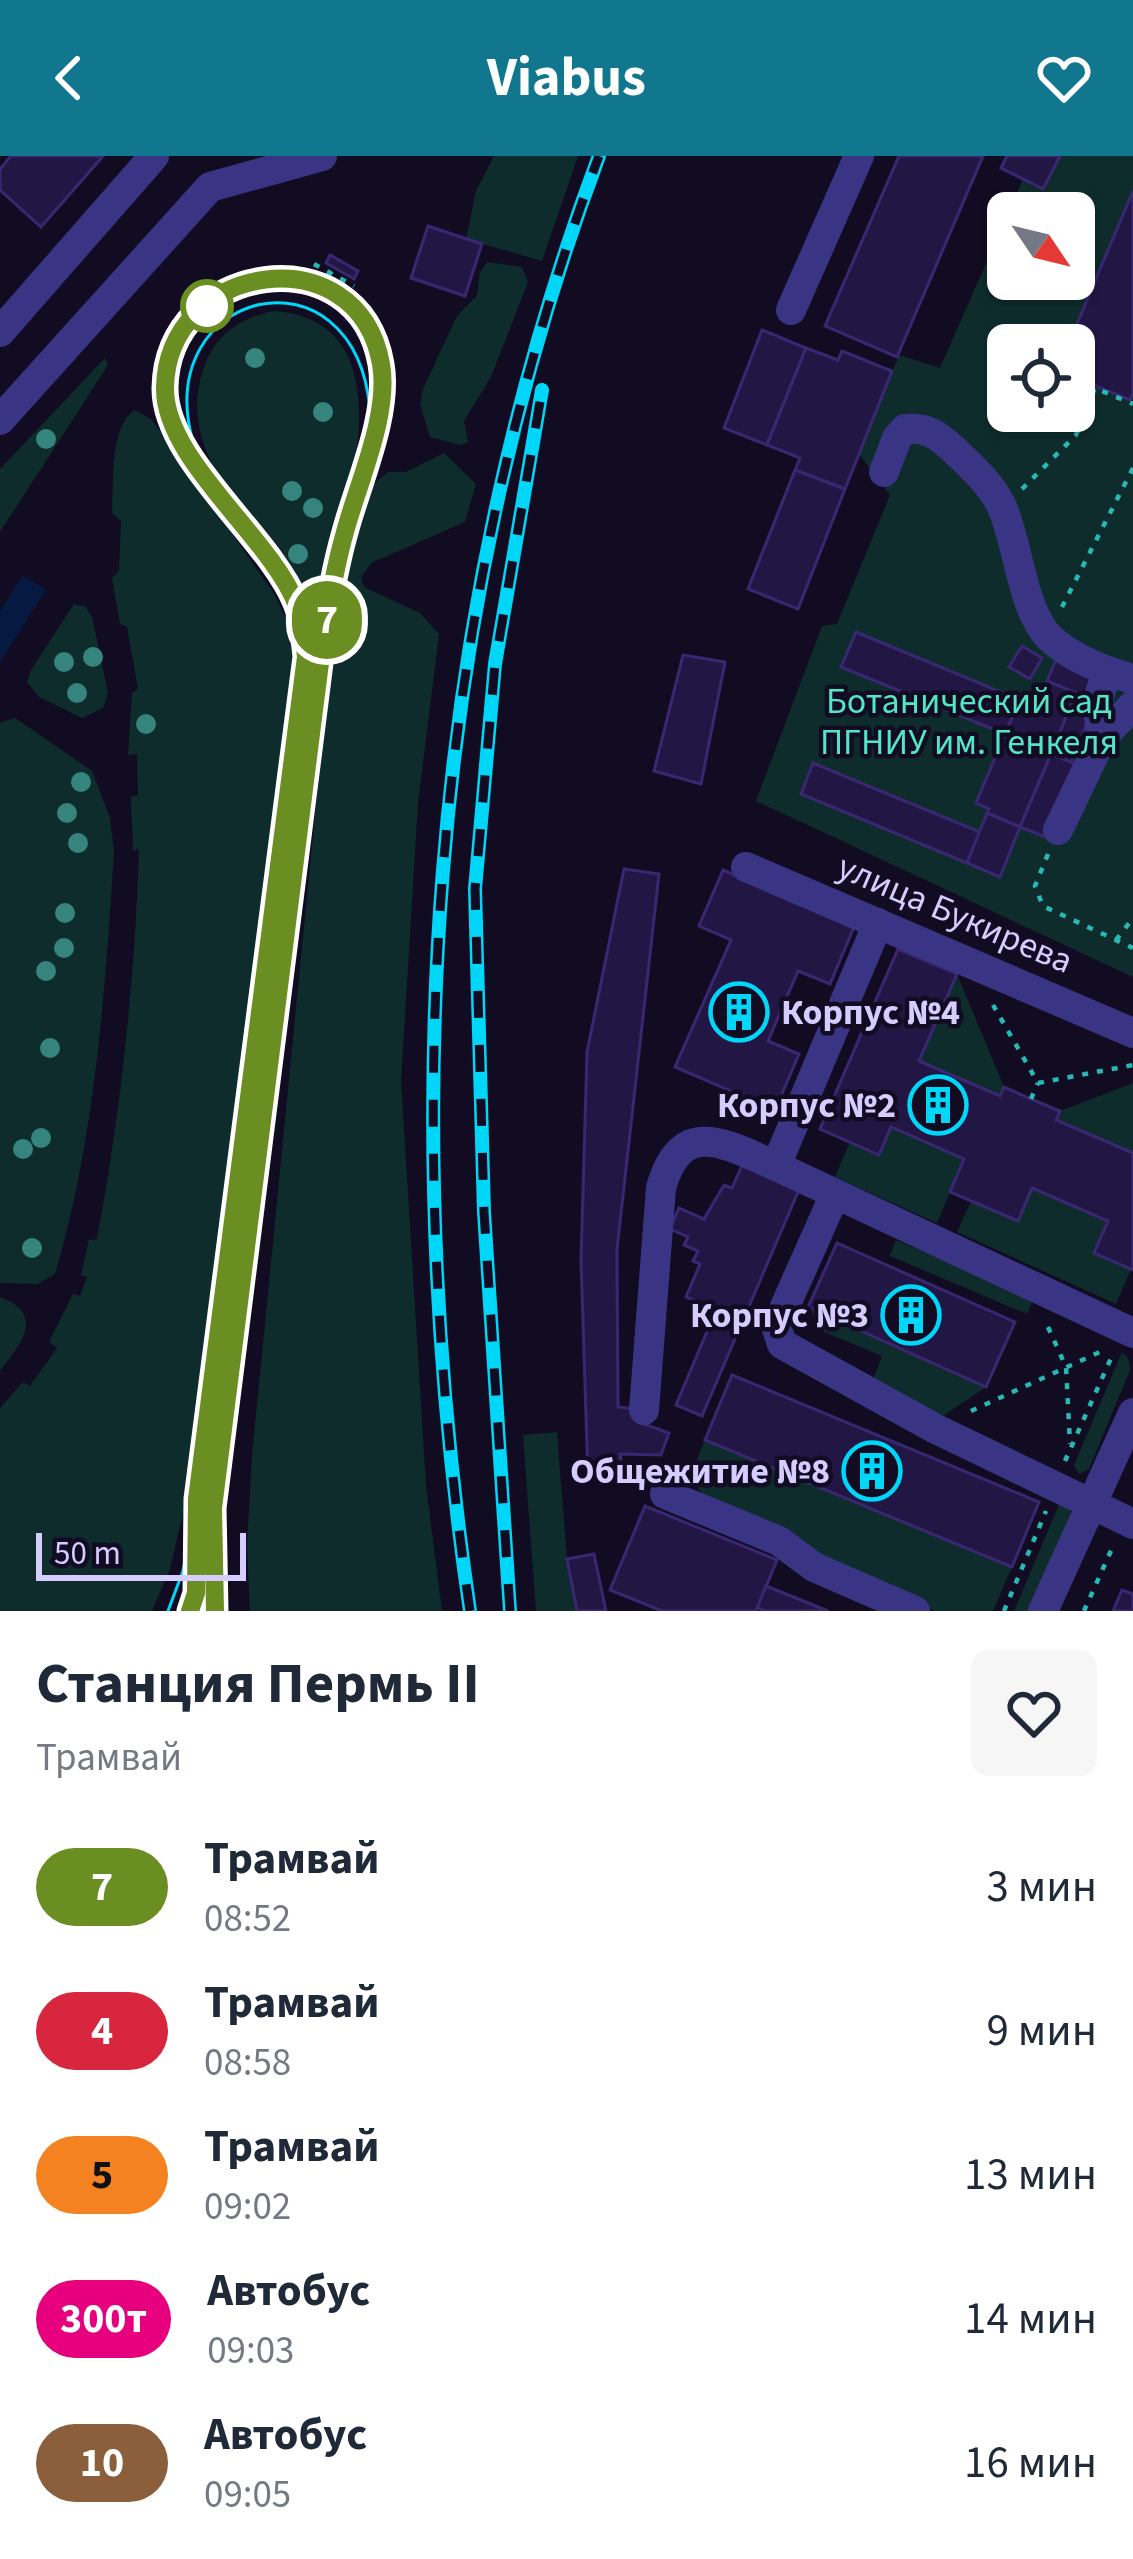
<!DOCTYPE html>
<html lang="ru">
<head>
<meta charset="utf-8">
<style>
	body { margin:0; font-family:"Source Sans 3",sans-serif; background:#f6f6f7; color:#1f2937; height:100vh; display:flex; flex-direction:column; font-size:45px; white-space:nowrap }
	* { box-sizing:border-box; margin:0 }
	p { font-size:39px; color:#747a83 }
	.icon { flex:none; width:66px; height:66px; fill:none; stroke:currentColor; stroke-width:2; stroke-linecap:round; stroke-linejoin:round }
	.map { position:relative; height:1455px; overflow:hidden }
	.drawer { display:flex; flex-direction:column; background:#fff; flex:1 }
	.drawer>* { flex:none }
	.badge { padding:0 24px; border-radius:39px; font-size:42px; line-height:78px }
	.needle { width:78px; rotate:125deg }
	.fabs { position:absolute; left:987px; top:36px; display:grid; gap:24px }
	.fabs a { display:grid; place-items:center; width:108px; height:108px; border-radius:18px; background:#fff; box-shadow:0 3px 9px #0004; font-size:60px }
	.scale { position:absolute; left:36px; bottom:30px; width:210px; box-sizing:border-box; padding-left:12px; border:6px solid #d5cdff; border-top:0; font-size:33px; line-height:42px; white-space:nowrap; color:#d5cdff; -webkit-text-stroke:9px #110c22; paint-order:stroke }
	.map>.badge { position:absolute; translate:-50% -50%; box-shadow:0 0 0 6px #fff }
	.round { display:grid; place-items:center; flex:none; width:126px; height:126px; border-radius:18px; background:#f6f6f7 }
	.headline { display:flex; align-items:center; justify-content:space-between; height:204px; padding:0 36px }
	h1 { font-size:57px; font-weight:700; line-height:90px }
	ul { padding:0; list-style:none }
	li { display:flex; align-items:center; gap:36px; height:144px; padding:0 36px }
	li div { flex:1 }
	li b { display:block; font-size:45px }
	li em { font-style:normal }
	li .badge { min-width:132px; font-weight:700; text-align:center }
	header { display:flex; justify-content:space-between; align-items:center; height:156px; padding:0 36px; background:#11778e; color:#fff; font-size:54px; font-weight:700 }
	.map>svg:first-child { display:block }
</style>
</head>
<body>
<header><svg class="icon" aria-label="back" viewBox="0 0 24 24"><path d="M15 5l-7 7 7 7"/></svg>Viabus<svg class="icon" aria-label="heart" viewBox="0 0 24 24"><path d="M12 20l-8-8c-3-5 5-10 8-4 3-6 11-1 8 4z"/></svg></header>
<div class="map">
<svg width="1133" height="1455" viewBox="0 0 1133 1455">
	<rect width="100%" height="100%" fill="#110c22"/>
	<g fill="#0f2c2c" fill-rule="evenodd">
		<polygon points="494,0 578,0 542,105 466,83 476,35"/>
		<path d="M1060 0H1133V821L756 645 822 470 837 468 890 339 859 298 899 199 940 212 1023 23 1043 33ZM1008 57H1074V123H1008ZM1008 189H1074V255H1008Z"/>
		<polygon points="487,106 522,111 528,126 491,221 464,265 468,286 461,289 430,281 420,248 423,233 457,160 477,140 480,116"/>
		<path d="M274 155C403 165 352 328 333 406 326 437 321 468 315 498 312 481 311 461 303 445 267 368 169 304 205 209 217 177 243 161 274 155Z"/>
		<polygon points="105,202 108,209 0,376 0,313"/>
		<path d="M135 254 152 264 275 439 290 472 293 520 183 1357 170 1413 152 1455H0V1252L23 1226 30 1230 57 1192 49 1186 73 1138 80 1140 87 1121 81 1119 89 1084 97 1083C121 955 135 823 139 693L133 695 131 641 138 639 137 598 128 599 132 537 138 533 127 471 120 468 112 422 119 415 121 365 112 357C114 328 109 270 135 254Z"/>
		<polygon points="444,297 476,328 465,366 371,407 361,422 364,431 420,457 439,478 418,647 401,925 426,1329 442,1455 250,1455 247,1389 252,1299 331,497 360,357 373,329 388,316 406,316"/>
		<polygon points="74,448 86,451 92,461 108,537 103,552 82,562 39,541 27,526 31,514"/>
		<path d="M15 562 92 615 110 662 114 696C105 837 95 982 55 1118L37 1128 0 1127V567Z"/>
		<polygon points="957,818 1004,931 1000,940 919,905"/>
		<polygon points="1133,927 1133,997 1056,964 1060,955"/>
		<polygon points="891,971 964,1003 937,1067 835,1021 850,986 879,998"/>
		<polygon points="1032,1032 1108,1065 1094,1097 1131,1113 1116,1148 957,1076 971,1045"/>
		<polygon points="896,1084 1034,1142 1027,1158 890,1100"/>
		<path d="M0 1141C47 1159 20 1189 0 1215Z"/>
		<polygon points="808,1151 986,1231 943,1260 872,1227 882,1200 824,1176"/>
		<polygon points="1122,1196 1128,1202 1130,1214 1089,1313 1079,1318 1074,1309"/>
		<polygon points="557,1276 567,1403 577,1455 536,1455 523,1279"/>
		<path d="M705 1284 1012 1411 993 1455H935L826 1409 704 1340C686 1321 696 1306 705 1284Z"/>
		<polygon points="1061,1344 1072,1357 1033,1455 1014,1455"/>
	</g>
	<polygon fill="#061941" points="23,419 46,434 0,506 0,455"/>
	<g fill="#221744" stroke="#392772" stroke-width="3">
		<polygon points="11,0 103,0 41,71 0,34 0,13"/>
		<polygon points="899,0 983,0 897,201 825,170"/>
		<polygon points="1007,0 1060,0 1043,33 1001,12"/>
		<polygon points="1133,35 1133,237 1130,244 1074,221 1074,189 1068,189"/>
		<polygon points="428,70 482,88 465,140 411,122"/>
		<polygon points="330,99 358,115 354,123 326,107"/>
		<polygon points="762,174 806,192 767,289 724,272"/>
		<polygon points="806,192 838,204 842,195 892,215 845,333 795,314 800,302 767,289"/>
		<polygon points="795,314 845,333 798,453 748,433"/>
		<polygon points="856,476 1020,544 1005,578 841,511"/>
		<polygon points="1022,490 1042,502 1030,523 1009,511"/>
		<polygon points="683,499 725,506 701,628 654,615"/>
		<polygon points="1056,504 1101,523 1093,544 1047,525"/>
		<polygon points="1047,525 1076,537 1051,598 1005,578 1020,544 1036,550"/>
		<polygon points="1076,537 1096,545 1071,606 1051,598"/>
		<polygon points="1005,578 1051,598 1020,671 987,657 989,653 976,647"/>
		<polygon points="1051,598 1078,609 1048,682 1020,671"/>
		<polygon points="813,607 980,676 967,707 801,638"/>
		<polygon points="987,657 1020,671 1000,721 967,707"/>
		<polygon points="624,713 659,718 617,1093 618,1251 637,1253 638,1266 669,1277 661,1299 620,1298 623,1318 588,1323 581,1104 587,896"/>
		<polygon points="723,714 854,771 830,828 798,815 768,885 799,898 775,954 675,911 731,784 699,770"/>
		<polygon points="898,793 957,818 919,905 1000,940 1004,931 1031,943 1060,955 1056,964 1133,997 1133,1114 1094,1097 1108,1065 1032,1032 1018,1065 950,1036 964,1003 891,971 879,999 820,973"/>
		<polygon points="744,1005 801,1029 702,1260 676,1249 716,1154 686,1141 700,1108 693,1105 698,1095 684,1089 688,1081 670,1073 679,1052 704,1063 724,1029 732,1032"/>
		<polygon points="837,1087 1015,1166 986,1231 808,1151"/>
		<polygon points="732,1219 1039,1346 1012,1411 705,1284"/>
		<polygon points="645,1350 777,1404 756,1455 662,1455 610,1434"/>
		<polygon points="594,1398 606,1455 577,1455 567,1403"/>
		<polygon points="766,1430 828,1455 765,1455 757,1452"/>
		<polygon points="1122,1434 1133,1438 1133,1455 1113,1455"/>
	</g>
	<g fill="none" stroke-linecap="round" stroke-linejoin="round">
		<g stroke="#26bab6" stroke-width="4.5" stroke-dasharray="6 9" stroke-linecap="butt">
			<polyline points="314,108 354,130"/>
			<polyline points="1022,333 1076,279 1095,232 1133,248"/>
			<polyline points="1062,451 1133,312"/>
			<polyline points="1048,698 1035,730 1043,750 1133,792"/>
			<polyline points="1116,784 1133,762"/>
			<polyline points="993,849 1038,927"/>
			<polyline points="1038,927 1133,909"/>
			<polyline points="1031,943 1038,927"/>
			<polyline points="1048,1171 1066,1211 1070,1288"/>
			<polyline points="971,1255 1102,1195"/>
			<polyline points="1065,1305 1112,1200"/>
			<polyline points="1004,1455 1046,1355"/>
			<polyline points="1084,1455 1114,1388"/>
		</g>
		<g stroke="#3a3484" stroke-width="30">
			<polyline points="791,154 859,0"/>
			<polyline points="0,176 154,0"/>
			<polyline points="0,264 210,31 322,0"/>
			<path d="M884 316 897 282 905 273C926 270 939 280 954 294 971 310 992 329 1002 351 1018 386 1022 455 1050 482 1072 503 1105 515 1133 523"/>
			<polyline points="1102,582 1097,547 1107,515"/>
			<polyline points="1058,674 1102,582 1133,549"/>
			<polyline points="746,711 1133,877"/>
			<polyline points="776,1010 878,767"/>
			<polyline points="835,1038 779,1164 777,1173 782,1188 934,1272 1133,1368"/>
			<path d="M644 1254 661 1032C681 960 726 988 776 1010L1133 1177"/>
			<polyline points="665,1338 779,1385 814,1411 915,1455"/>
			<polyline points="1043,1455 1133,1257"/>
		</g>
		<g stroke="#00d6f8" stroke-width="3">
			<path d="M193 286C150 132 355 84 370 254"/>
			<polyline points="212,1407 215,1455"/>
			<path d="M168 1455 183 1415 197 1343 306 501C304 483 303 464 296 447 268 380 164 303 165 232 167 107 357 76 381 208 390 258 358 327 345 376 335 411 329 447 323 483L213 1352 190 1455"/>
		</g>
		<g stroke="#00d6f8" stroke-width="14">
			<g id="rail">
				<path d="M470 1455C399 969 425 463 599 0"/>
				<polyline points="510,1455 484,1056 475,733 495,508 542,234"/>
			</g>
		</g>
		<use href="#rail" stroke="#110c22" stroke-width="9" stroke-dasharray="27" stroke-linecap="butt"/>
	</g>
	<g fill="#35847d">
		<circle cx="255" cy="202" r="10"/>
		<circle cx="323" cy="256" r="10"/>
		<circle cx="46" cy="283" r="10"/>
		<circle cx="292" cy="335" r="10"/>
		<circle cx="313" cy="352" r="10"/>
		<circle cx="298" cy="398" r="10"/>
		<circle cx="93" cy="501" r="10"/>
		<circle cx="64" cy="506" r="10"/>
		<circle cx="77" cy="537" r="10"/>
		<circle cx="146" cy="568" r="10"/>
		<circle cx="81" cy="626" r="10"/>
		<circle cx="67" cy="657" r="10"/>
		<circle cx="78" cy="687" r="10"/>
		<circle cx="65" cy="757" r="10"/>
		<circle cx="64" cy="792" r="10"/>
		<circle cx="46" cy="815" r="10"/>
		<circle cx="50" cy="892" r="10"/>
		<circle cx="41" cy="982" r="10"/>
		<circle cx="23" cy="993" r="10"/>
		<circle cx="32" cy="1092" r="10"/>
	</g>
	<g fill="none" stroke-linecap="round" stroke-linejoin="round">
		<g stroke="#fff" stroke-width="27">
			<path id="line" d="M190 1455 196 1437 197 1343 306 501C304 483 303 464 296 447 269 380 164 303 165 232 167 106 358 77 381 208 390 258 358 327 345 376 335 411 329 447 323 483L213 1352 215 1455"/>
		</g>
		<use href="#line" stroke="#6b8e23" stroke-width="18"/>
	</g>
	<defs>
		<g id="building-ring" transform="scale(3)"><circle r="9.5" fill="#110c22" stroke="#00d6f8" stroke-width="1.5"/><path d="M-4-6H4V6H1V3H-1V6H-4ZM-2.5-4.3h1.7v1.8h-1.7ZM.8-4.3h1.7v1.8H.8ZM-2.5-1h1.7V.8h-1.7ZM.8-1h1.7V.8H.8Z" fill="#00d6f8"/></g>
	</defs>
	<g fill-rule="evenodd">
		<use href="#building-ring" x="739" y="856"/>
		<use href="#building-ring" x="938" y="949"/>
		<use href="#building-ring" x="911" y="1159"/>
		<use href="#building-ring" x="872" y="1315"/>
	</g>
	<circle fill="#fff" stroke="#6b8e23" stroke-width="6" cx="207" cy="150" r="24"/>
	<g text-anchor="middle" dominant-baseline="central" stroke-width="9" stroke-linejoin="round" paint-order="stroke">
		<g font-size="36" fill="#52e6c7" stroke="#110c22">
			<text x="969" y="545">Ботанический сад<tspan x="969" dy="41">ПГНИУ им. Генкеля</tspan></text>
		</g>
		<g font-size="36" fill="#d5cdff" stroke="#110c22">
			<text transform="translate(955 758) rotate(23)">улица Букирева</text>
		</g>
		<g font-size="36" font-weight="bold" fill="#d5cdff" stroke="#110c22" text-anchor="end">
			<text x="781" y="856" text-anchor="start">Корпус №4</text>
			<text x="896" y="949">Корпус №2</text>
			<text x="869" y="1159">Корпус №3</text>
			<text x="830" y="1315">Общежитие №8</text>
		</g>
	</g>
</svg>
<div class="fabs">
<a><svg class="needle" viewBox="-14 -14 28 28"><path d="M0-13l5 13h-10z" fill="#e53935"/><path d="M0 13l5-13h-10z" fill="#747a83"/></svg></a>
<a><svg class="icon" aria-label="locate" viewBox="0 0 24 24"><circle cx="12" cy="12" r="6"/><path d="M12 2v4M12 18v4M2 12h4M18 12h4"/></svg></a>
</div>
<div class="scale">50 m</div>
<b class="badge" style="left:327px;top:464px;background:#6b8e23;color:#fff">7</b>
</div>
<section class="drawer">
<div class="headline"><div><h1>Станция Пермь II</h1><p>Трамвай</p></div><a class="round"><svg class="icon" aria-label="heart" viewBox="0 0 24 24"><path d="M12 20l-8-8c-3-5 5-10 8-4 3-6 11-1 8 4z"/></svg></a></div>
<ul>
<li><span class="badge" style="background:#6b8e23;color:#fff">7</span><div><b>Трамвай</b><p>08:52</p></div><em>3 мин</em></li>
<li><span class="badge" style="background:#d7263d;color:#fff">4</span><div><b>Трамвай</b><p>08:58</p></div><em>9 мин</em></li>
<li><span class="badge" style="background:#f58220;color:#111">5</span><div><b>Трамвай</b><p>09:02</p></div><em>13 мин</em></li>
<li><span class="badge" style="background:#e6007e;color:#fff">300т</span><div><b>Автобус</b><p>09:03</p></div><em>14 мин</em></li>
<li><span class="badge" style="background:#8b5e3c;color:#fff">10</span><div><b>Автобус</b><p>09:05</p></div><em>16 мин</em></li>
</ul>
</section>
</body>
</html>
